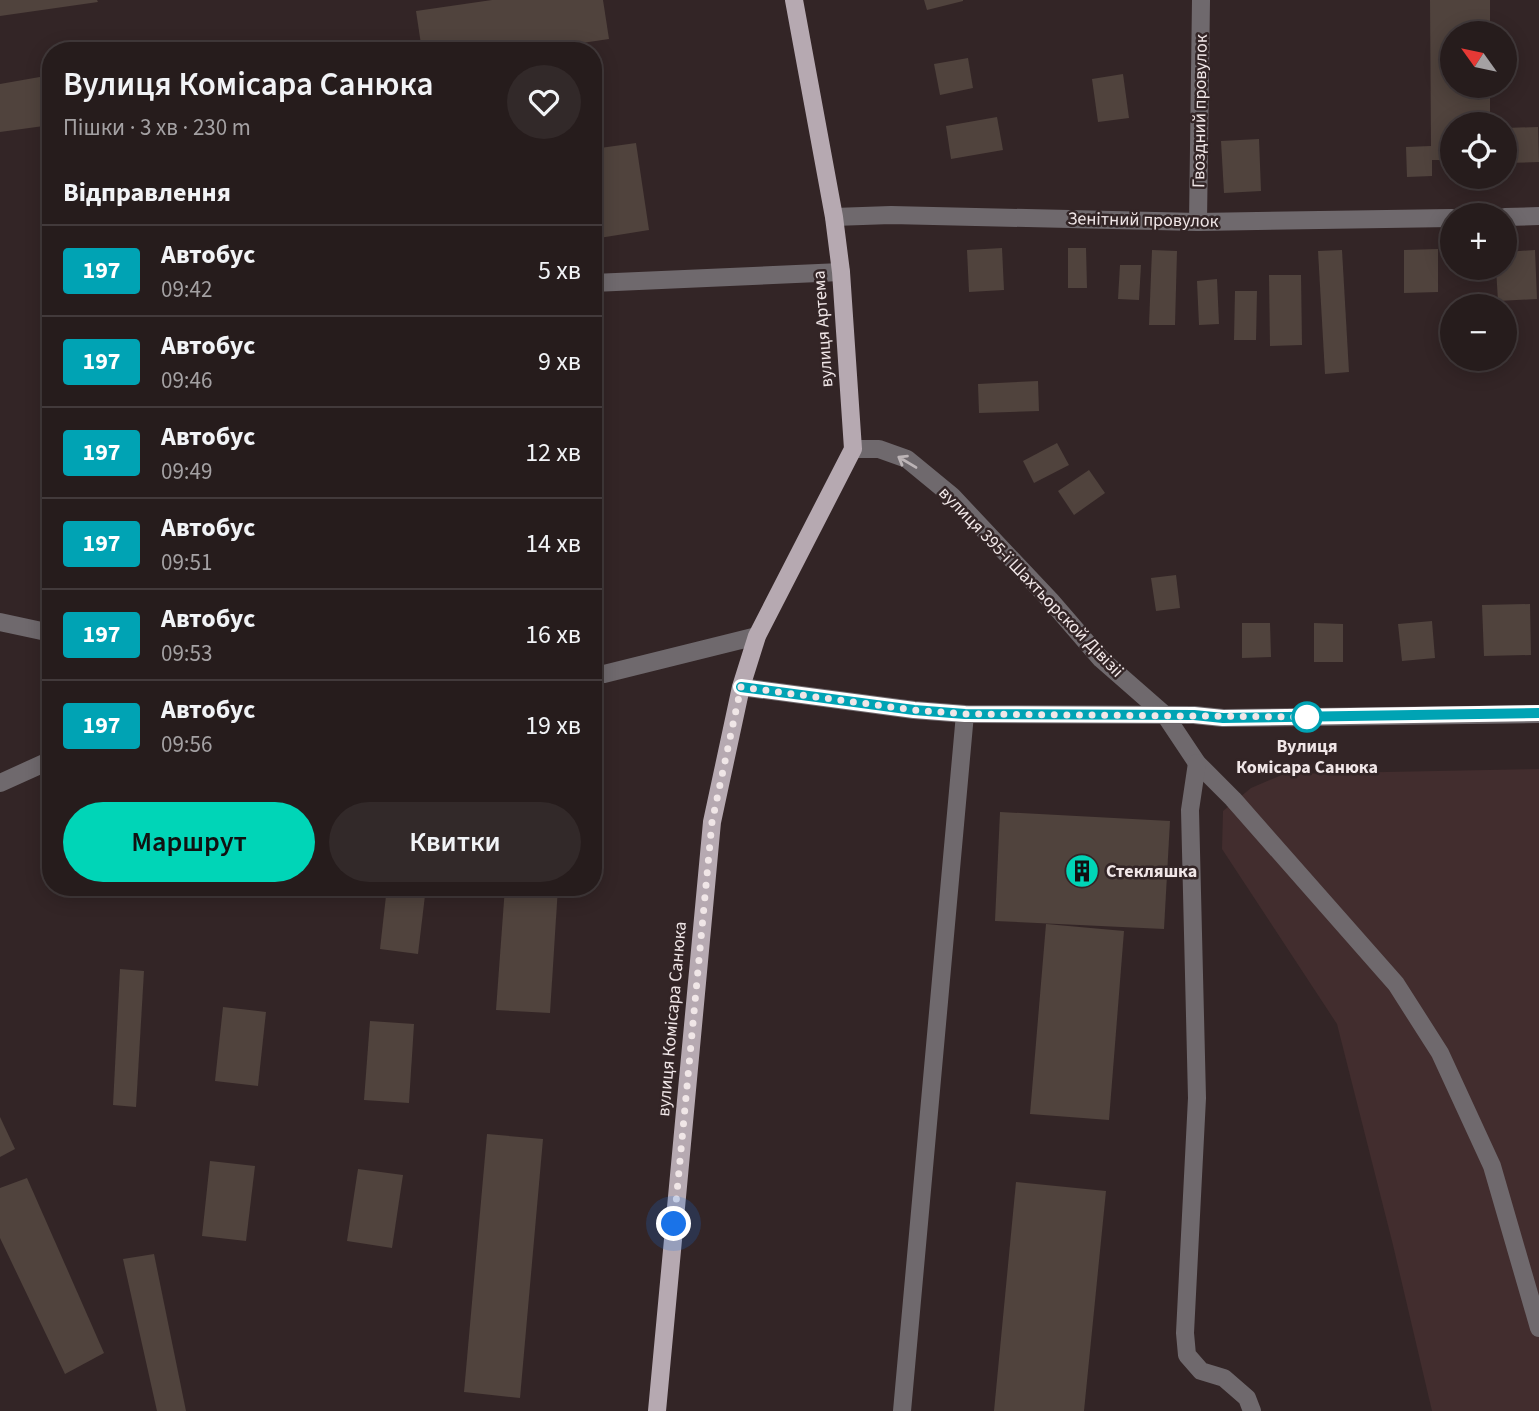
<!DOCTYPE html>
<html lang="uk">
<head>
<meta charset="utf-8">
<style>
	body { margin:0; font-family:"Source Sans 3",sans-serif; background:#322929; color:#f1f3f6; height:100vh; display:flex; flex-direction:column; font-size:26px; white-space:nowrap }
	* { box-sizing:border-box; margin:0 }
	p { font-size:23px; color:#a4a1a3 }
	.icon { flex:none; width:38px; height:38px; fill:none; stroke:currentColor; stroke-width:2; stroke-linecap:round; stroke-linejoin:round }
	.map { position:relative; flex:1; overflow:hidden }
	.details { position:absolute; left:42px; top:42px; width:560px; height:854px; display:flex; flex-direction:column; background:#261c1c; border-radius:28px; box-shadow:0 4px 18px #0003,0 0 0 2px #423a3b }
	.details>* { flex:none }
	.badge { padding:0 14px; border-radius:5px; font-size:24px; line-height:46px }
	.needle { width:46px; rotate:303deg }
	.fabs { position:absolute; left:1440px; top:21px; display:grid; gap:14px }
	.fabs a { display:grid; place-items:center; width:77px; height:77px; border-radius:50%; background:#261c1c; box-shadow:0 4px 18px #0003,0 0 0 2px #423a3b; font-size:35px }
	.you { position:absolute; width:35px; height:35px; margin:-18px; border:5px solid #fff; border-radius:50%; background:#1a73e8; box-shadow:0 0 0 10px #1a73e833 }
	.map>.badge { position:absolute; translate:-50% -50%; box-shadow:0 0 0 4px #fff }
	h2 { padding:0 21px; font-size:26px; line-height:63px }
	.round { display:grid; place-items:center; flex:none; width:74px; height:74px; border-radius:37px; background:#322929 }
	.headline { display:flex; align-items:center; justify-content:space-between; height:119px; padding:0 21px }
	h1 { font-size:33px; font-weight:600; line-height:52px }
	.button { display:flex; gap:14px; margin-top:auto; padding:14px 21px }
	.button a { flex:1; height:80px; border-radius:42px; background:#00d5b7; color:#111; font-size:28px; font-weight:600; line-height:80px; text-align:center }
	.button a+a { background:#322929; color:#f1f3f6 }
	ul { padding:0; list-style:none }
	li { display:flex; align-items:center; gap:21px; height:91px; padding:0 21px; border-top:2px solid #423a3b }
	li div { flex:1 }
	li b { display:block; font-size:26px }
	li em { font-style:normal }
	li .badge { min-width:77px; font-weight:700; text-align:center }
	.map>svg:first-child { display:block }
</style>
</head>
<body>
<div class="map">
<svg width="1539" height="1411" viewBox="0 0 1539 1411">
	<rect width="100%" height="100%" fill="#332526"/>
	<polygon fill="#422d2e" points="1539,769 1539,1411 1432,1411 1393,1245 1337,1024 1222,849 1223,811 1251,788 1284,774"/>
	<g fill="#50433d">
		<polygon points="0,0 97,0 98,2 0,16"/>
		<polygon points="492,0 603,0 609,39 528,51 422,51 416,11"/>
		<polygon points="924,0 963,0 963,1 927,10"/>
		<polygon points="1430,0 1490,0 1490,33 1452,33 1452,86 1490,86 1490,124 1452,124 1452,160 1432,160 1432,176 1407,177 1406,147 1431,146"/>
		<polygon points="968,58 973,88 940,95 934,64"/>
		<polygon points="1123,74 1129,118 1098,122 1092,79"/>
		<polygon points="51,75 51,125 0,132 0,84"/>
		<polygon points="997,117 1003,150 951,159 946,126"/>
		<polygon points="1538,127 1539,162 1505,163 1505,128"/>
		<polygon points="1259,139 1261,191 1224,193 1221,141"/>
		<polygon points="636,143 649,230 593,239 593,149"/>
		<polygon points="1002,248 1004,290 969,292 967,250"/>
		<polygon points="1068,248 1086,248 1087,288 1068,288"/>
		<polygon points="1438,249 1438,292 1404,293 1404,250"/>
		<polygon points="1152,250 1177,251 1175,325 1149,325"/>
		<polygon points="1342,250 1349,372 1325,374 1318,251"/>
		<polygon points="1535,250 1537,299 1498,301 1496,268 1505,268 1505,252"/>
		<polygon points="1120,265 1141,265 1139,300 1118,299"/>
		<polygon points="1269,275 1301,275 1302,345 1270,346"/>
		<polygon points="1217,279 1219,324 1199,325 1197,281"/>
		<polygon points="1235,291 1257,291 1256,340 1234,340"/>
		<polygon points="1038,381 1039,411 979,413 978,384"/>
		<polygon points="1057,443 1069,465 1034,483 1023,461"/>
		<polygon points="1089,470 1105,493 1074,515 1058,491"/>
		<polygon points="1176,575 1180,608 1156,611 1151,578"/>
		<polygon points="1530,604 1531,655 1484,656 1482,605"/>
		<polygon points="1432,621 1435,658 1402,661 1398,624"/>
		<polygon points="1242,623 1270,623 1271,657 1242,658"/>
		<polygon points="1314,623 1343,624 1343,662 1314,662"/>
		<polygon points="1000,812 1170,821 1164,929 995,921"/>
		<polygon points="387,887 426,887 418,954 380,949"/>
		<polygon points="505,887 558,887 550,1013 496,1010"/>
		<polygon points="1046,924 1124,931 1109,1120 1030,1114"/>
		<polygon points="120,969 144,971 136,1107 113,1105"/>
		<polygon points="223,1007 266,1012 258,1086 215,1081"/>
		<polygon points="370,1021 414,1024 409,1103 364,1100"/>
		<polygon points="0,1117 15,1149 0,1157"/>
		<polygon points="487,1134 543,1139 520,1398 464,1392"/>
		<polygon points="210,1161 255,1166 246,1241 202,1236"/>
		<polygon points="358,1169 403,1175 392,1248 347,1241"/>
		<polygon points="27,1178 104,1353 65,1374 0,1238 0,1188"/>
		<polygon points="1016,1182 1106,1191 1084,1411 994,1411"/>
		<polygon points="154,1254 186,1411 157,1411 123,1259"/>
	</g>
	<g fill="none" stroke-linecap="round" stroke-linejoin="round">
		<g stroke="#6f696d" stroke-width="18">
			<polyline points="834,217 891,215 1198,222 1452,218"/>
			<polyline points="1505,217 1539,216"/>
			<polyline points="1198,222 1201,0"/>
			<polyline points="593,283 841,272"/>
			<polyline points="853,449 879,449 907,459 952,496 1051,601 1101,659 1165,715 1197,763 1233,799 1396,984 1440,1053 1492,1166 1539,1328"/>
			<polyline points="0,622 51,633"/>
			<polyline points="593,675 604,674 757,636"/>
			<polyline points="741,687 914,710 965,714 1194,715 1223,718 1539,714"/>
			<polyline points="1197,763 1190,810 1197,1098 1185,1333 1187,1355 1201,1371 1224,1378 1247,1398 1252,1411"/>
			<polyline points="0,783 51,760"/>
			<polyline points="902,1411 965,714"/>
		</g>
		<polyline stroke="#b6a9b1" stroke-width="18" points="657,1411 712,822 741,687 757,636 853,449 841,272 834,217 794,0"/>
	</g>
	<defs><path id="oneway-shaft" d="M-6 0H5M1.5-3L5.5 0L1.5 3" fill="none" stroke-width="1.6" stroke-linecap="round" stroke-linejoin="round" transform="scale(1.75)"/></defs>
	<use stroke="#bcb4b6" href="#oneway-shaft" transform="translate(907 462) rotate(-149)"/>
	<g fill="none" stroke-linecap="round" stroke-linejoin="round">
		<g stroke="#fff" stroke-width="16">
			<polyline id="line" points="741,687 914,710 965,714 1194,715 1223,718 1539,713"/>
		</g>
		<use href="#line" stroke="#00a3b4" stroke-width="10"/>
		<polyline stroke="#f0e6e7" stroke-width="7" stroke-dasharray="0 12.6" points="674,1224 712,822 741,687 914,710 965,714 1307,717"/>
	</g>
	<defs>
		<g id="building-disc" transform="scale(1.75)"><circle r="9.5" fill="#00d5b7" stroke="#332526"/><path d="M-4-6H4V6H1V3H-1V6H-4ZM-2.5-4.3h1.7v1.8h-1.7ZM.8-4.3h1.7v1.8H.8ZM-2.5-1h1.7V.8h-1.7ZM.8-1h1.7V.8H.8Z" fill="#111"/></g>
	</defs>
	<g fill-rule="evenodd">
		<use href="#building-disc" x="1082" y="871"/>
	</g>
	<circle fill="#fff" stroke="#00a3b4" stroke-width="3.5" cx="1307" cy="717" r="14"/>
	<g text-anchor="middle" dominant-baseline="central" stroke-width="5" stroke-linejoin="round" paint-order="stroke">
		<g font-size="18" fill="#f0e6e7" stroke="#332526">
			<text transform="translate(1200 111) rotate(-89)">Гвоздний провулок</text>
			<text transform="translate(1143 220) rotate(1)">Зенітний провулок</text>
			<text transform="translate(823 329) rotate(-94)">вулиця Артема</text>
			<text transform="translate(1031 582) rotate(46)">вулиця 395-ї Шахтьорской Дівізіі</text>
			<text transform="translate(672 1019) rotate(-85)">вулиця Комісара Санюка</text>
		</g>
		<g font-size="18" font-weight="bold" fill="#f0e6e7" stroke="#332526">
			<text x="1307" y="746">Вулиця<tspan x="1307" dy="21">Комісара Санюка</tspan></text>
		</g>
		<g font-size="18" font-weight="bold" fill="#f0e6e7" stroke="#332526" text-anchor="start">
			<text x="1106" y="871">Стекляшка</text>
		</g>
	</g>
</svg>
<div class="fabs">
<a><svg class="needle" viewBox="-14 -14 28 28"><path d="M0-13l5 13h-10z" fill="#e53935"/><path d="M0 13l5-13h-10z" fill="#a4a1a3"/></svg></a>
<a><svg class="icon" aria-label="locate" viewBox="0 0 24 24"><circle cx="12" cy="12" r="6"/><path d="M12 2v4M12 18v4M2 12h4M18 12h4"/></svg></a>
<a>+</a>
<a>−</a>
</div>
<div class="you" style="left:674px;top:1224px"></div>
<section class="details">
<div class="headline"><div><h1>Вулиця Комісара Санюка</h1><p>Пішки · 3 хв · 230 m</p></div><a class="round"><svg class="icon" aria-label="heart" viewBox="0 0 24 24"><path d="M12 20l-8-8c-3-5 5-10 8-4 3-6 11-1 8 4z"/></svg></a></div>
<h2>Відправлення</h2>
<ul>
<li><span class="badge" style="background:#00a3b4;color:#fff">197</span><div><b>Автобус</b><p>09:42</p></div><em>5 хв</em></li>
<li><span class="badge" style="background:#00a3b4;color:#fff">197</span><div><b>Автобус</b><p>09:46</p></div><em>9 хв</em></li>
<li><span class="badge" style="background:#00a3b4;color:#fff">197</span><div><b>Автобус</b><p>09:49</p></div><em>12 хв</em></li>
<li><span class="badge" style="background:#00a3b4;color:#fff">197</span><div><b>Автобус</b><p>09:51</p></div><em>14 хв</em></li>
<li><span class="badge" style="background:#00a3b4;color:#fff">197</span><div><b>Автобус</b><p>09:53</p></div><em>16 хв</em></li>
<li><span class="badge" style="background:#00a3b4;color:#fff">197</span><div><b>Автобус</b><p>09:56</p></div><em>19 хв</em></li>
</ul>
<div class="button"><a>Маршрут</a><a>Квитки</a></div>
</section>
</div>
</body>
</html>
